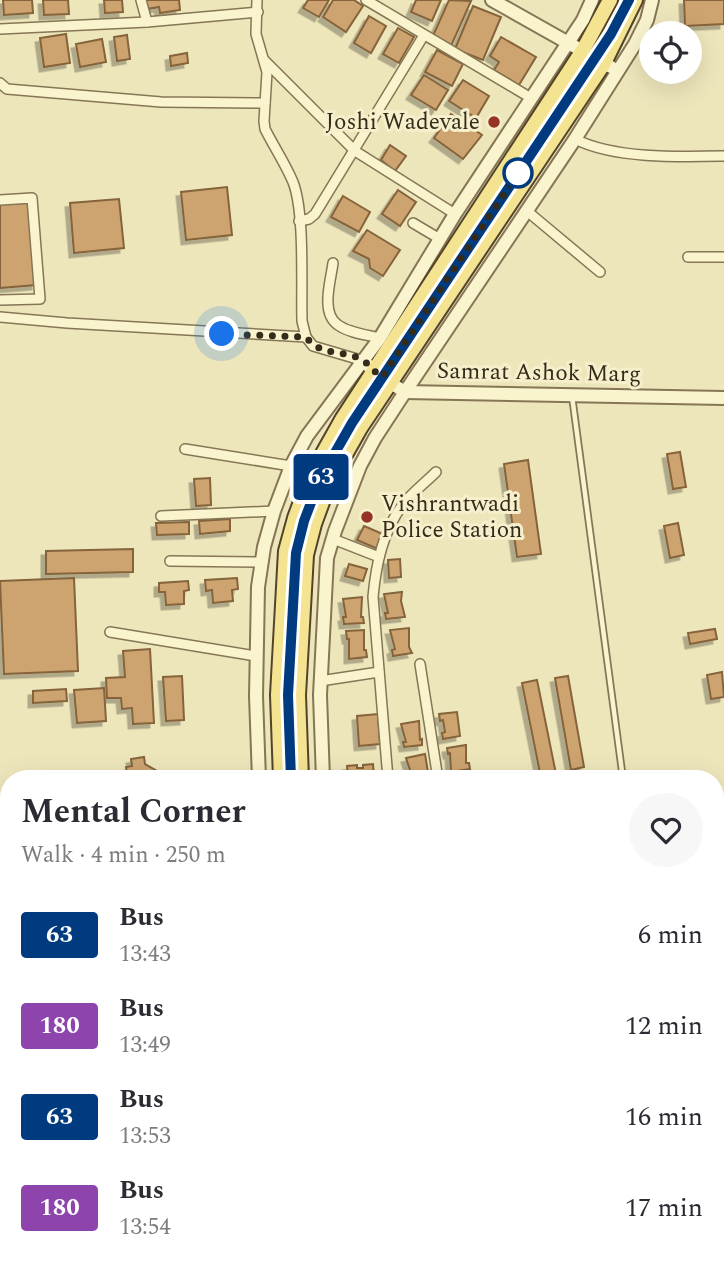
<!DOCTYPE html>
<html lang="en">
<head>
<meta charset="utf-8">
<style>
	body { margin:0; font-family:Spectral,serif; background:#f7f7f7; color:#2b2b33; height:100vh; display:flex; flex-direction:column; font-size:26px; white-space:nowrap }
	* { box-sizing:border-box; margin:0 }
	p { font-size:23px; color:#7c7c81 }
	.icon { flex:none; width:38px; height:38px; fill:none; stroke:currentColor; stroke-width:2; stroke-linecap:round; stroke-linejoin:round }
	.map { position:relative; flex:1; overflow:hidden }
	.side { position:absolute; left:0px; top:770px; width:724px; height:499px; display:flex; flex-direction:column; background:#fff; border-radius:28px 28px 0 0; box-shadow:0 7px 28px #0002 }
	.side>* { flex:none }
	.badge { padding:0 14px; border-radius:5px; font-size:24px; line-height:46px }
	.controls { position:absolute; left:639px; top:21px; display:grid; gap:14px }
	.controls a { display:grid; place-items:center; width:63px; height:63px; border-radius:50%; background:#fff; box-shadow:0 7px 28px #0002; font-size:35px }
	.you { position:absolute; width:35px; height:35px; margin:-18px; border:5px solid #fff; border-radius:50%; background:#1a73e8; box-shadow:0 0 0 10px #1a73e833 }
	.map>.badge { position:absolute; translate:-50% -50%; box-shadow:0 0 0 4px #fff }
	.round { display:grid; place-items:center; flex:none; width:74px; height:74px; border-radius:37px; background:#f7f7f7 }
	.head { display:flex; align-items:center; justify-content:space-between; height:119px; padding:0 21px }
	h1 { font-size:33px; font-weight:700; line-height:52px }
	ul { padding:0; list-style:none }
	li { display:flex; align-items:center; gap:21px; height:91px; padding:0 21px }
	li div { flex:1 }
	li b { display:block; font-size:26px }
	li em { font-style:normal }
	li .badge { min-width:77px; font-weight:700; text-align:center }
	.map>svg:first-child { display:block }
</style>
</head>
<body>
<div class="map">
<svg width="724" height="1268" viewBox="0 0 724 1268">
	<defs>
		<filter id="shadow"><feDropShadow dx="-4.5" dy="4.5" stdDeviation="0" flood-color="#0004"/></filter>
	</defs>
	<rect width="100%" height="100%" fill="#eee6bb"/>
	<g fill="#cda470" stroke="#85633b" stroke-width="2" filter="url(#shadow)">
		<polygon points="3,0 32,0 33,13 4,15"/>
		<polygon points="43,0 68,0 69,14 44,15"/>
		<polygon points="104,0 122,0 123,12 105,13"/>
		<polygon points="145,0 179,0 180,10 160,13 159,7 147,9"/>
		<polygon points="308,0 329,0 319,17 303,8"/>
		<polygon points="333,0 354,0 363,6 346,32 323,17"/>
		<polygon points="416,0 441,0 432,21 411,12"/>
		<polygon points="449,0 471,1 451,46 432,38"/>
		<polygon points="684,0 724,0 724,24 685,26"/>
		<polygon points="473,6 501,17 483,60 455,49"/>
		<polygon points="369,16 386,26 371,53 354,43"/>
		<polygon points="398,28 414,37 399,63 383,54"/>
		<polygon points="66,34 70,63 44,67 40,38"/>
		<polygon points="127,35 130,59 117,61 114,37"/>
		<polygon points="501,37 536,57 519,85 494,70 499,62 490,56"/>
		<polygon points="102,39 106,62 80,67 76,44"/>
		<polygon points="437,50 463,64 452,86 425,72"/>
		<polygon points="187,53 188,63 171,66 170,56"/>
		<polygon points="424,75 448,90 436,110 411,95"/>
		<polygon points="463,80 489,96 476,118 449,101"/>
		<polygon points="451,114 482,135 463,159 434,138"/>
		<polygon points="390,145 406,156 395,171 381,160"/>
		<polygon points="227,187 232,235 186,240 181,192"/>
		<polygon points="398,190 416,202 400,226 382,214"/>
		<polygon points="343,196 370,212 359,232 331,217"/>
		<polygon points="119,199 124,248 74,253 70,203"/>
		<polygon points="28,201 36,285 0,288 0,203"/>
		<polygon points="367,230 400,250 383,276 370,268 369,259 353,251"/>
		<polygon points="680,452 686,487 673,489 667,454"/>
		<polygon points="528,460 541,554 517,557 504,464"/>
		<polygon points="210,478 211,505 196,506 194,479"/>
		<polygon points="230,519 230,531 200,534 199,521"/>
		<polygon points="189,522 189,534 157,535 156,523"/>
		<polygon points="678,523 684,555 670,558 664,526"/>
		<polygon points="364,526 385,535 378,549 357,540"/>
		<polygon points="133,549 133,572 46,574 46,551"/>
		<polygon points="400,559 401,577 389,578 388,560"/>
		<polygon points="349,564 367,569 363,581 345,576"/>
		<polygon points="74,578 78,671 4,674 0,581"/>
		<polygon points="237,578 238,589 232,590 233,601 213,603 212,590 206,591 205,580"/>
		<polygon points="188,581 189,590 184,591 184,604 166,605 165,592 159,592 159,583"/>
		<polygon points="402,592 401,601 405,617 386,619 385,613 388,613 384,594"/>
		<polygon points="362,597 361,617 363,617 364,623 344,624 343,617 346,617 343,599"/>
		<polygon points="409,628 409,647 412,653 393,656 392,650 395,649 390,630"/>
		<polygon points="715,629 717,639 690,644 688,633"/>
		<polygon points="364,630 364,650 366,650 367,657 349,659 349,639 347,639 346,631"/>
		<polygon points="150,649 154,723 133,724 132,708 122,709 121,698 107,698 106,678 125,677 123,651"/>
		<polygon points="722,672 724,697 711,699 707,675"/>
		<polygon points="182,676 184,720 166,721 163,677"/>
		<polygon points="568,676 584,767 571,770 555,678"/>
		<polygon points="537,680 556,774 541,778 522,683"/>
		<polygon points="104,688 106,721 77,723 74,690"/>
		<polygon points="66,689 67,701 33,703 33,691"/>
		<polygon points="457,712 460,736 443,739 442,733 445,732 443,720 440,721 439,714"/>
		<polygon points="378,714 380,744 359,746 357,716"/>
		<polygon points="419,721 420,740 422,739 422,745 404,747 403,742 406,742 401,724"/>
		<polygon points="466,745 466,763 469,763 470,769 451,772 450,753 448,754 447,748"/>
		<polygon points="425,754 429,778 410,779 409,776 412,776 406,758"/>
		<polygon points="144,757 145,764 159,772 154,779 128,779 126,767 132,766 131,759"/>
		<polygon points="373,764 374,777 370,779 353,779 353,775 348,775 347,766 357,765 357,768 363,768 363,765"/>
		<polygon points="724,1221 724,1252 716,1253 716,1222"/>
	</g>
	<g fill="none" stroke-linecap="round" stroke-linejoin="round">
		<g stroke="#857655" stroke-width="8">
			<g id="service">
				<polyline points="572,396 623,779"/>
				<path d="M291 779C289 725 288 672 291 618 293 586 294 554 304 523 320 470 351 423 382 377L609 38"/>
				<polyline points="716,892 724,891"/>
				<polyline points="308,1260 308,1268"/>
			</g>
		</g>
		<g stroke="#857655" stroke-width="12">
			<g id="minor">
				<polyline points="141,0 147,22"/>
				<path d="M257 0 256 34 267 72 264 121 265 129C274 147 285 163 293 182 305 213 301 285 302 321L306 337 313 346 364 361"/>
				<polyline points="366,0 531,98"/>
				<polyline points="0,29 147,22 258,12"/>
				<polyline points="264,60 355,151 455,214"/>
				<polyline points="0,83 7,89 161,102 265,103"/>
				<path d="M575 139C614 159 680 157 724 156"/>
				<polyline points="0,200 32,198 40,299 0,300"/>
				<polyline points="527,211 600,272"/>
				<polyline points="299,221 309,219 315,214 424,35"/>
				<polyline points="413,223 440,239"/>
				<polyline points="688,257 724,257"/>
				<path d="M333 263C331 280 320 313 338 325 349 333 368 335 380 338"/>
				<polyline points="0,317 67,323 306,337"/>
				<polyline points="185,449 291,466"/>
				<polyline points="161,516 274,511"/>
				<polyline points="333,539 379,557"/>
				<polyline points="170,561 262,562"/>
				<polyline points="110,632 256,656"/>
				<polyline points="420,664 438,779"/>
				<polyline points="320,681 379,672"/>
				<path d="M388 779 373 597C376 564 383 530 404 503 413 492 426 482 436 472"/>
				<polyline points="716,1139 724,1138"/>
			</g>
		</g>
		<g stroke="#857655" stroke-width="16">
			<g id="tertiary">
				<polyline points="492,0 611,67"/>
				<polyline points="367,364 373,372 405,392 724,398"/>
				<polyline points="259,779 256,696 258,587 264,547 274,511 291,466 307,436 380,338 455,214 583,20 592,0"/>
				<polyline points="323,779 320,695 327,558 335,531 360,466 375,438 405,392 575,139 635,44 647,20 652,0"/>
				<polyline points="276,1260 276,1268"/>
				<polyline points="340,1260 341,1268"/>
			</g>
		</g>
		<g stroke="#53432a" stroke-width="18">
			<g id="primary">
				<polyline points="281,779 278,695 286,551 295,518 311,475 343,418 583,50 610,0"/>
				<polyline points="301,779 298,695 306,555 314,524 329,483 360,428 604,63 635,0"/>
				<polyline points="298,1260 298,1268"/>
				<polyline points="319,1260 319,1268"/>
			</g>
		</g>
		<use href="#service" stroke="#f9f3ce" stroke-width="4.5"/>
		<use href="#minor" stroke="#f9f3ce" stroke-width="9"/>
		<use href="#tertiary" stroke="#f9f3ce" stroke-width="12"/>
		<use href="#primary" stroke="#f4e391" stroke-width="14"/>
	</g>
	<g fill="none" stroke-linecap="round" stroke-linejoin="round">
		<g stroke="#fff" stroke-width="16">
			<polyline id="line" points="291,779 288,695 296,553 304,521 320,479 352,423 611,34 629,0"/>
		</g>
		<use href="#line" stroke="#003b80" stroke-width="10"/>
		<path stroke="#342b1a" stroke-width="7" stroke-dasharray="0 12.6" d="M222 334 306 337C322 358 347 349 364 361 371 366 375 373 382 377L518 173"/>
	</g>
	<g fill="#953424" stroke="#f6efcb" stroke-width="2.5">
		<circle cx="494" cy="122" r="7"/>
		<circle cx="367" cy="517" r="7"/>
	</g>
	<circle fill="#fff" stroke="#003b80" stroke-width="3.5" cx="518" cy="173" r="14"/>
	<g text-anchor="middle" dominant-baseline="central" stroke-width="6" stroke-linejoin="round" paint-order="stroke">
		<g font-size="23" fill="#342b1a" stroke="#f6efcb" text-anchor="end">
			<text x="480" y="122">Joshi Wadevale</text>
			<text x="381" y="504" text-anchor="start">Vishrantwadi<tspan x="381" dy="26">Police Station</tspan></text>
		</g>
		<g font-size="23" fill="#342b1a" stroke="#f6efcb">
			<text transform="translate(539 373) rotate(1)">Samrat Ashok Marg</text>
		</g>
	</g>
</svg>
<div class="controls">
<a><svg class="icon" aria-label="locate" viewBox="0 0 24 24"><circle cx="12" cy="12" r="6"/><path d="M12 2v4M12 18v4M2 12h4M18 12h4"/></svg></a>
</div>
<div class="you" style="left:222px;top:334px"></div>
<b class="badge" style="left:321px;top:477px;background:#003b80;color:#fff">63</b>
<section class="side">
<div class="head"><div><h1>Mental Corner</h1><p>Walk · 4 min · 250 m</p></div><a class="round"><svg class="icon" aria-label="heart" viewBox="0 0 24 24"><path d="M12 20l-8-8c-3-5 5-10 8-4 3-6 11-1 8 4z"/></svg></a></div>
<ul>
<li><span class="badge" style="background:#003b80;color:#fff">63</span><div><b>Bus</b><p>13:43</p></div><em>6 min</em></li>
<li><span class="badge" style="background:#8e44ad;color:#fff">180</span><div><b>Bus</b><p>13:49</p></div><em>12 min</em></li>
<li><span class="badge" style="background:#003b80;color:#fff">63</span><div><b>Bus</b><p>13:53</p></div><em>16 min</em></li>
<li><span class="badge" style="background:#8e44ad;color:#fff">180</span><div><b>Bus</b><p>13:54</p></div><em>17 min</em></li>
</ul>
</section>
</div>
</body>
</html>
